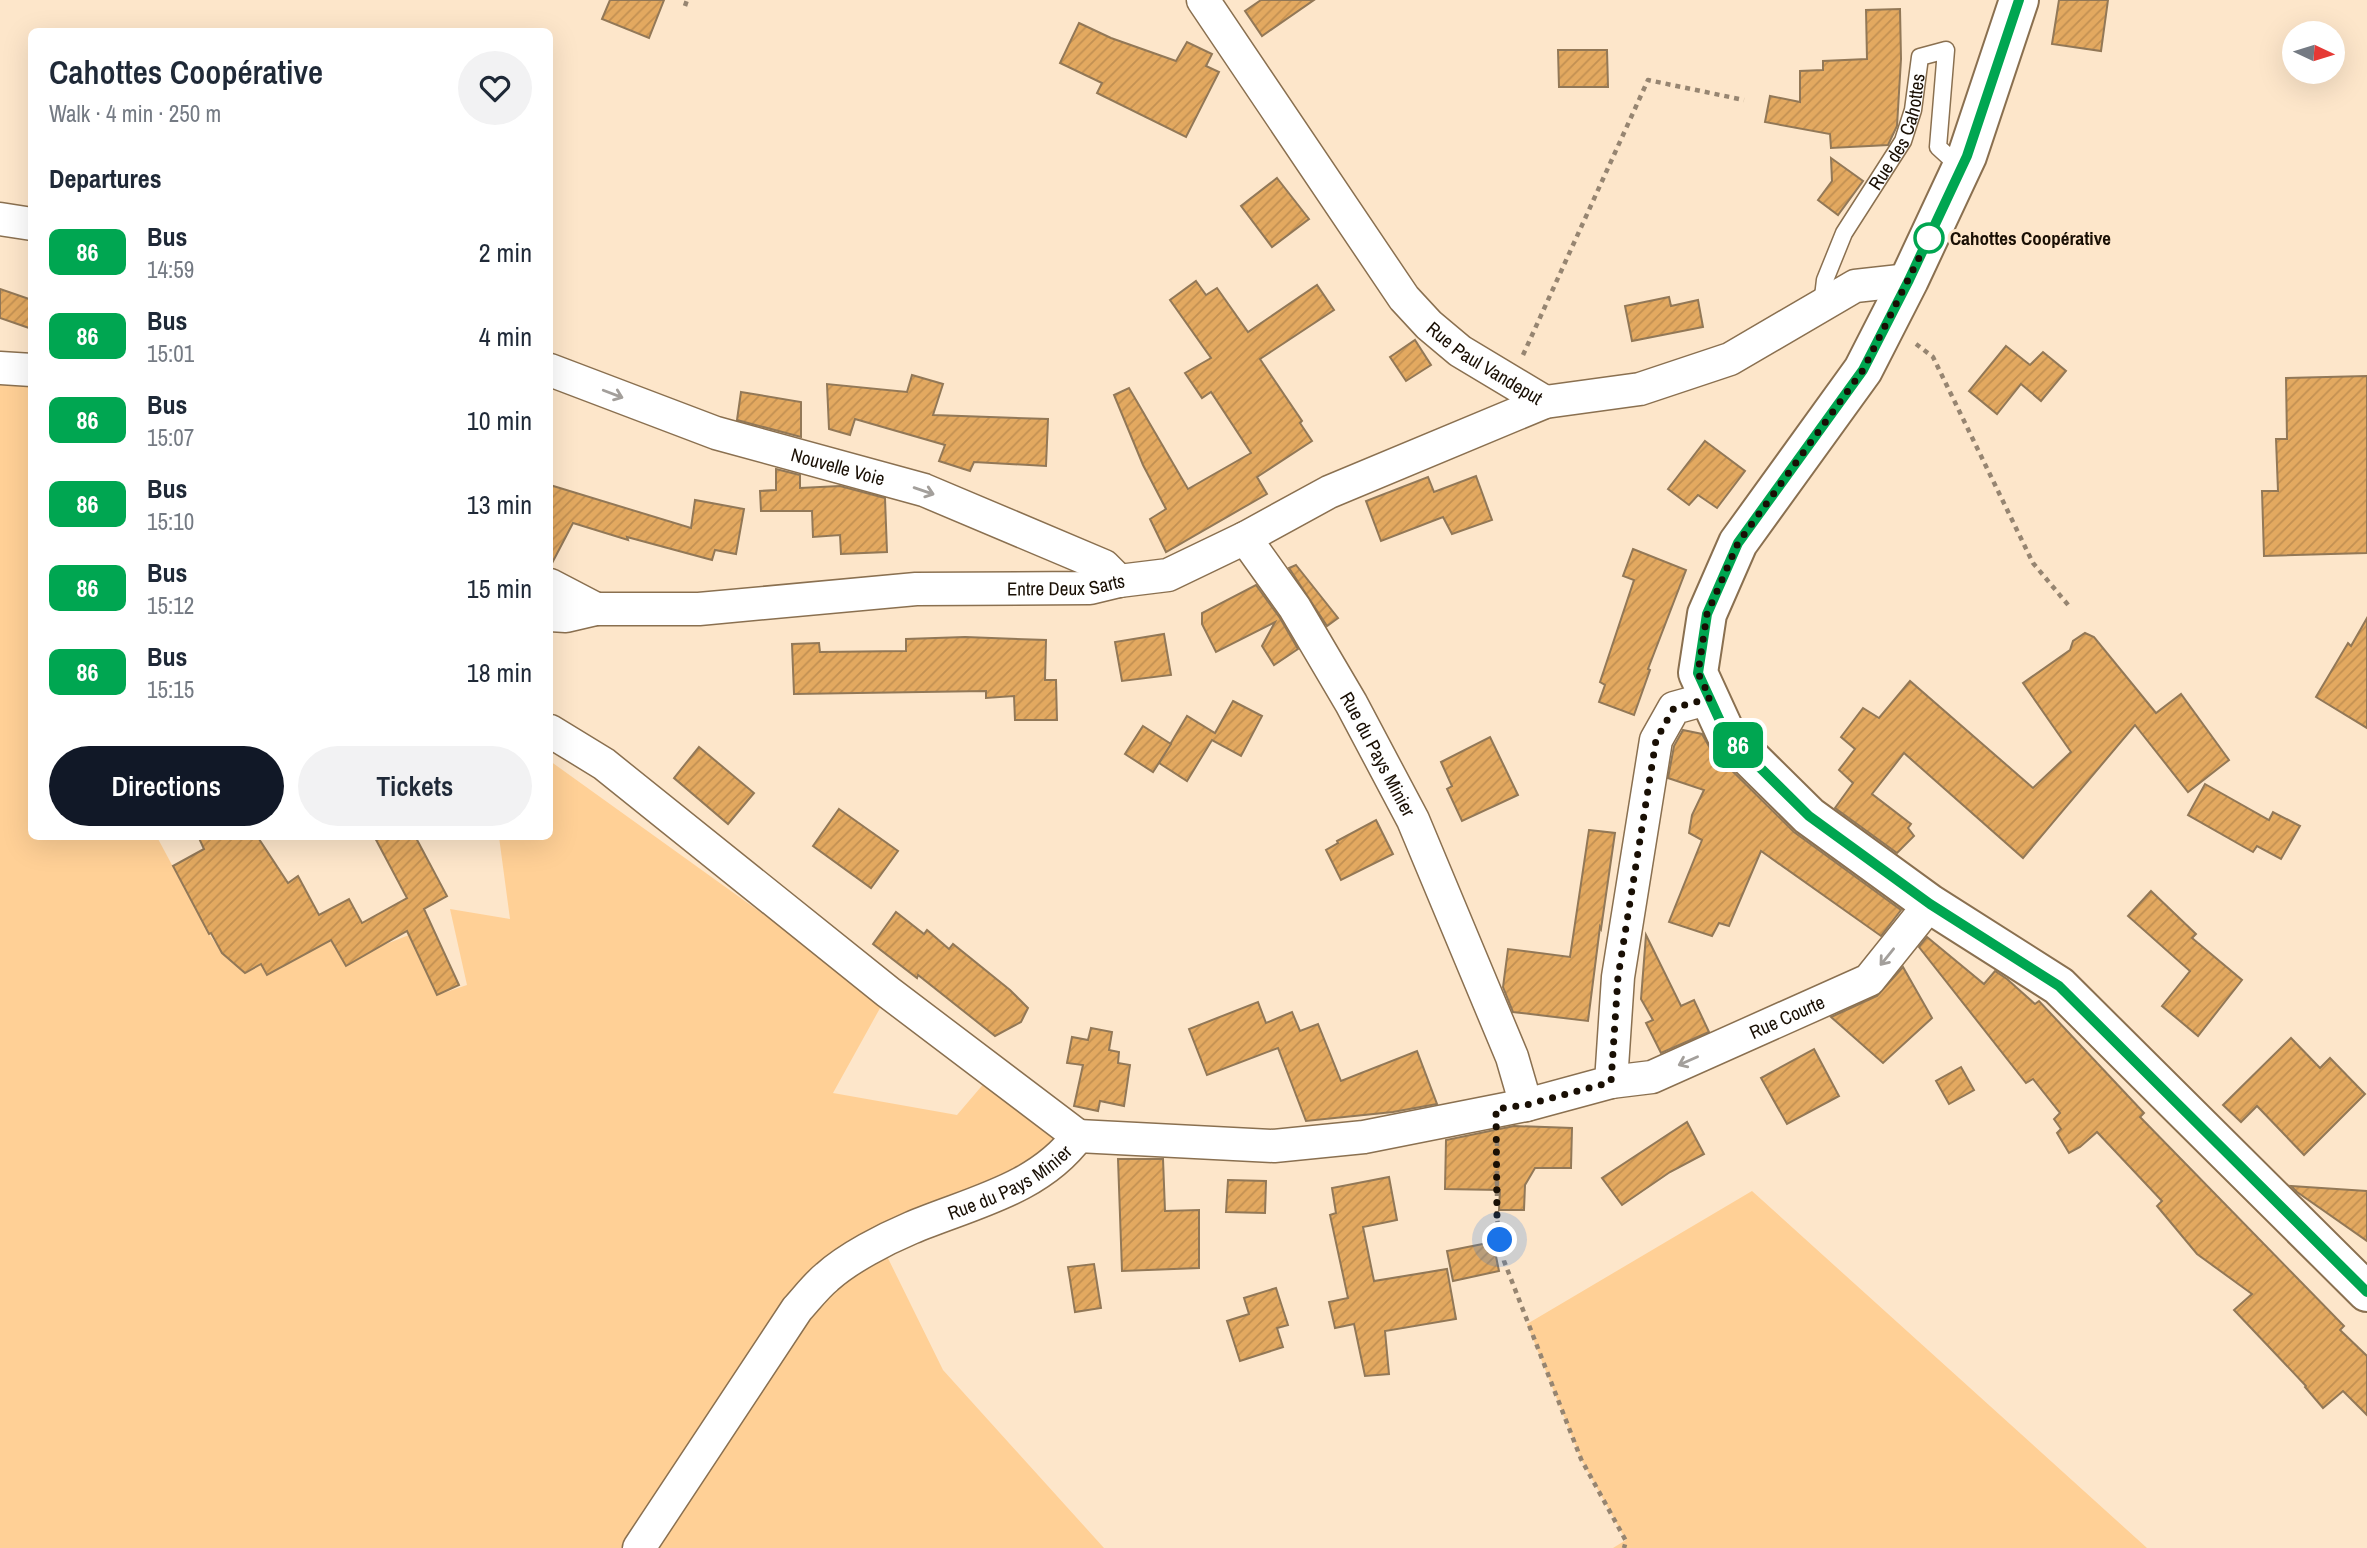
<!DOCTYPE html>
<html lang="en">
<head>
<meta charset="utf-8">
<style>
	body { margin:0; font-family:"Archivo Narrow",sans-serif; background:#f2f2f3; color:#1f2937; height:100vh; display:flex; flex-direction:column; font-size:26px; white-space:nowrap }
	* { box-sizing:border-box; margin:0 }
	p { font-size:23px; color:#747a83 }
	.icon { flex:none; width:38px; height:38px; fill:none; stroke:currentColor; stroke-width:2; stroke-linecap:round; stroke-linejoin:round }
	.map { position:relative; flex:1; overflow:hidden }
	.details { position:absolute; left:28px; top:28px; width:525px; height:812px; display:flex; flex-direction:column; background:#fff; border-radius:10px; box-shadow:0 7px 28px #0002 }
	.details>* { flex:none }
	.badge { padding:0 14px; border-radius:10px; font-size:24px; line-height:46px }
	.needle { width:46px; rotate:94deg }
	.fabs { position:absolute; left:2282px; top:21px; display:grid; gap:14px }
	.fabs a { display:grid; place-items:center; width:63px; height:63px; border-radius:50%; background:#fff; box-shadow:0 7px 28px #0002; font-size:35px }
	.you { position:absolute; width:35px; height:35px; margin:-18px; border:5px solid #fff; border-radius:50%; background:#1a73e8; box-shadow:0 0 0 10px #1a73e833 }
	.map>.badge { position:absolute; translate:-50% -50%; box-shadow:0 0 0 4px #fff }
	h2 { padding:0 21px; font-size:26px; line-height:63px }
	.round { display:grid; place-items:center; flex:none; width:74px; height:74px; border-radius:37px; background:#f2f2f3 }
	.overview { display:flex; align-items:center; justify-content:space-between; height:119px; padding:0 21px }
	h1 { font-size:33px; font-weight:600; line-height:52px }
	.button { display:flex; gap:14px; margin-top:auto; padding:14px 21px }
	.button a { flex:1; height:80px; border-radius:42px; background:#111827; color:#fff; font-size:28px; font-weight:600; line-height:80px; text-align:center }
	.button a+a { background:#f2f2f3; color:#1f2937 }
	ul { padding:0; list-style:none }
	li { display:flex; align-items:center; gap:21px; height:84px; padding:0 21px }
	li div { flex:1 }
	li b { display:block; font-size:26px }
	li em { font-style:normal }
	li .badge { min-width:77px; font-weight:700; text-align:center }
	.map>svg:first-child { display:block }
</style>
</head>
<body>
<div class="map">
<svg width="2367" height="1548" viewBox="0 0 2367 1548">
	<defs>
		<pattern id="building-hatch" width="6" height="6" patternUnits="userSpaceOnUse" patternTransform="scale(1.75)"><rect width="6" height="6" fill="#e3a960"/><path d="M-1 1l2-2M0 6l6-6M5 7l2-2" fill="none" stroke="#c29052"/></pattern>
	</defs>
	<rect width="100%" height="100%" fill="#fde6ca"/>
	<g fill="#ffd096">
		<polygon points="0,368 31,370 32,836 157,837 209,934 222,953 245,973 261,964 268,975 331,940 346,966 381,946 409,935 437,995 467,985 450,909 510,919 499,837 550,836 550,761 884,1001 833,1093 957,1115 986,1081 1055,1127 1053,1152 879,1240 943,1370 1104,1548 0,1548"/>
		<polygon points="1752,1191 2147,1548 1613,1548 1626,1540 1581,1459 1527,1324"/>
	</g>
	<g fill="url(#building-hatch)" stroke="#927857" stroke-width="2">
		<polygon points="610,0 664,0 649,38 602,19"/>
		<polygon points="1261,0 1314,0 1262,36 1245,11"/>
		<polygon points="2059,0 2108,0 2101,51 2052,44"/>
		<polygon points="1900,9 1901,59 1897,126 1888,145 1831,148 1830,134 1765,122 1770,96 1800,102 1800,71 1823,70 1823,61 1867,59 1866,10"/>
		<polygon points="1079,23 1111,38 1176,61 1187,42 1212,54 1206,66 1219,72 1186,137 1097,93 1102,83 1060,63"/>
		<polygon points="1558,50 1607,50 1608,87 1559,87"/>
		<polygon points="1831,158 1863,181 1838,215 1818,200 1832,181"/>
		<polygon points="1277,178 1309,219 1272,247 1241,206"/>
		<polygon points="1196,281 1206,295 1217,288 1248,332 1317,285 1334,310 1260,359 1302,421 1300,423 1312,441 1257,477 1267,494 1166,552 1150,519 1166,509 1143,465 1114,395 1129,388 1188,489 1251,453 1211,392 1202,398 1185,373 1211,358 1170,300"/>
		<polygon points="0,289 32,300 32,329 0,318"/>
		<polygon points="1669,297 1671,306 1698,300 1703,327 1632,341 1625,306"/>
		<polygon points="1415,340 1431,365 1406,381 1390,357"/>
		<polygon points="2006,346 2030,365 2043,352 2066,371 2041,401 2021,384 1997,414 1969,391"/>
		<polygon points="912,375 943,384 933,415 1048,419 1046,466 974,462 970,471 939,461 945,445 855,419 850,435 829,429 827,384 907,392"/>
		<polygon points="2367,376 2367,553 2264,556 2262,491 2278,491 2276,439 2287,439 2286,378"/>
		<polygon points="741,392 801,402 801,437 737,420"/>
		<polygon points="1705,441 1745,471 1717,508 1698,495 1689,505 1668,489"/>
		<polygon points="776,469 800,475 800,488 840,486 885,498 887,552 841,554 840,535 813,537 812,511 761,511 760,491 776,490"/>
		<polygon points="1476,476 1492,520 1452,534 1443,517 1381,541 1366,501 1428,477 1434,492"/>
		<polygon points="550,485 691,528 695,500 744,509 736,554 715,550 712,560 627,537 628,540 573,523 550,567"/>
		<polygon points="1633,549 1686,570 1648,669 1650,670 1634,715 1599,702 1605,685 1600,682 1634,580 1623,576"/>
		<polygon points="1296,565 1338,618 1327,626 1289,568"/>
		<polygon points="1256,585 1280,618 1298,649 1274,665 1262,646 1275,622 1216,652 1202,624 1202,613"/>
		<polygon points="2367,618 2367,728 2316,697 2348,643 2351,646"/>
		<polygon points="2085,633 2094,637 2156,713 2181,694 2229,760 2188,792 2135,725 2023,858 1904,753 1872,794 1911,824 1908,828 1914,836 1897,853 1835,808 1853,783 1839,770 1855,749 1841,737 1863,708 1879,718 1910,681 2033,788 2071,752 2023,683 2070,650 2073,641"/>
		<polygon points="1164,634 1171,675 1122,681 1115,642"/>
		<polygon points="965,637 1046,640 1045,680 1056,680 1057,720 1015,720 1014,696 986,698 986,691 794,694 792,644 819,643 820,652 906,651 906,639"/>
		<polygon points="1233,701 1262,716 1241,756 1212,740 1187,781 1159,763 1187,716 1215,733"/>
		<polygon points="1143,726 1171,744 1153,772 1125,754"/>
		<polygon points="1683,730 1702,734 1711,750 1794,832 1901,910 1881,936 1761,851 1729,926 1719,923 1712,936 1669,922 1702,840 1689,833 1692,815 1704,790 1668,778 1674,746"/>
		<polygon points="1490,737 1518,795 1462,821 1447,789 1452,786 1441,762"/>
		<polygon points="699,747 754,793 728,824 674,778"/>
		<polygon points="2205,784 2269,820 2273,812 2300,826 2281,859 2257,846 2253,852 2188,815"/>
		<polygon points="839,809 898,851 871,888 813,846"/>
		<polygon points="1376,820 1393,854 1341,880 1326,850 1338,843 1337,841"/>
		<polygon points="1589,830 1615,833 1601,929 1600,927 1588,1021 1513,1012 1503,987 1508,949 1570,957"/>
		<polygon points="198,836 257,836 288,883 298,876 319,915 349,899 362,923 407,898 374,836 415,836 447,896 424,909 459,985 437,995 407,931 346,966 331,940 267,975 261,964 245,973 222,953 211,933 209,934 173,866 204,849"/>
		<polygon points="2151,891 2196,934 2192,938 2242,980 2198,1036 2162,1006 2190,971 2128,916"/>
		<polygon points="896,912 924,934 927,930 949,949 953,944 1010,990 1028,1008 1021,1022 995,1036 918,975 917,978 873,944"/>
		<polygon points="1646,935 1681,1006 1694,1000 1709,1032 1661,1053 1646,1023 1653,1020 1641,999"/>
		<polygon points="1927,937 1984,984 1995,971 2007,979 2035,1004 2039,1001 2144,1113 2140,1117 2344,1326 2340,1330 2367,1356 2367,1415 2343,1391 2323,1408 2305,1387 2306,1386 2234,1310 2252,1294 2197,1254 2157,1206 2162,1201 2097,1132 2080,1147 2069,1153 2057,1133 2061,1129 2054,1119 2060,1113 2033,1079 2026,1083 1919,947"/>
		<polygon points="1903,967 1932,1018 1883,1063 1831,1017 1877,996"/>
		<polygon points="1258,1002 1266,1023 1292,1012 1300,1031 1318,1024 1341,1081 1417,1051 1437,1104 1393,1112 1306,1121 1278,1048 1207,1075 1189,1029"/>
		<polygon points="1091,1028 1112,1032 1109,1050 1119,1052 1118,1063 1130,1065 1124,1106 1100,1101 1098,1111 1074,1106 1083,1065 1067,1063 1072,1037 1088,1040"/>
		<polygon points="2291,1038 2320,1068 2330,1058 2365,1094 2304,1155 2257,1106 2241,1122 2223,1105"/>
		<polygon points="1814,1049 1839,1096 1787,1124 1761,1078"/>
		<polygon points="1961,1067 1974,1090 1949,1104 1936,1081"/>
		<polygon points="1687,1122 1704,1154 1670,1172 1622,1205 1602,1178"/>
		<polygon points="1514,1126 1572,1128 1571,1168 1535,1168 1525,1185 1524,1210 1499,1210 1500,1190 1445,1189 1446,1140"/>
		<polygon points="1118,1159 1163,1159 1165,1211 1199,1210 1199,1268 1122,1271"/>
		<polygon points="1389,1177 1397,1220 1363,1227 1374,1281 1447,1269 1456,1319 1385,1331 1389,1374 1365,1376 1354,1324 1335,1328 1329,1302 1348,1298 1330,1215 1336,1213 1332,1188"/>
		<polygon points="1228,1180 1266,1181 1265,1213 1226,1212"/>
		<polygon points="2291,1186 2367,1191 2367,1241 2297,1192"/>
		<polygon points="1493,1242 1499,1271 1453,1281 1447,1251"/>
		<polygon points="1094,1264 1101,1308 1075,1312 1068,1267"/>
		<polygon points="1276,1288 1288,1325 1277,1328 1283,1347 1240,1361 1227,1321 1249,1314 1244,1298"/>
	</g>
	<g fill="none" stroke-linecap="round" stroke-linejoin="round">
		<g stroke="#8a7050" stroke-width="19">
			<g id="service">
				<path id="s1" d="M1822 305 1825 280 1844 233 1903 141 1913 110 1920 57 1946 50 1938 147 1961 168"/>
			</g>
		</g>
		<g stroke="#8a7050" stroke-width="35">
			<g id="minor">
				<path id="s2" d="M1203 0 1404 298 1429 325 1460 351 1545 402"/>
				<polyline points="0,219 32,224"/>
				<polyline points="0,368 32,370"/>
				<path id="s3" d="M550 370 716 433 924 490 1104 566 1119 581"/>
				<path id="s4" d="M1245 538 1295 608 1351 703 1413 820 1512 1057 1526 1105"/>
				<polyline points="550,585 596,609"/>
				<path id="s5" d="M550 615 566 616 596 609H699L916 589 1090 588 1119 581 1168 575 1245 538 1329 492 1545 402 1640 389 1730 359 1855 286 1909 280"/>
				<polyline points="550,731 604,764 888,992 1078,1136"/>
				<path id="s6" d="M1611 1082 1652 1077 1869 980 1930 904"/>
				<polyline points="1078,1136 1274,1146 1364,1137 1526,1105 1611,1082 1618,977 1656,740 1674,708 1710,698"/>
				<path id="s7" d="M639 1548 797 1309C807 1298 816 1286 827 1277 848 1258 885 1239 911 1228 970 1203 1038 1190 1078 1136"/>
			</g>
		</g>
		<g stroke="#8a7050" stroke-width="42">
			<polyline id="tertiary" points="2019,0 1967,156 1909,280 1863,370 1738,543 1707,614 1698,673 1726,734 1809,816 1930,904 2059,986 2367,1292"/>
		</g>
		<g stroke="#968571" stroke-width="4.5" stroke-dasharray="5 5" stroke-linecap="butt">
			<polyline points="685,6 687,0"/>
			<polyline points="1916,344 1933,357 2033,563 2069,606"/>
			<polyline points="1523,355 1648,80 1744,100"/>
			<polyline points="1497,1141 1497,1219 1504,1261 1581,1459 1626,1541 1624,1548"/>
		</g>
		<use href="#service" stroke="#fff" stroke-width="16"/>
		<use href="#minor" stroke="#fff" stroke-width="32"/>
		<use href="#tertiary" stroke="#fff" stroke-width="38"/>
	</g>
	<defs><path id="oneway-shaft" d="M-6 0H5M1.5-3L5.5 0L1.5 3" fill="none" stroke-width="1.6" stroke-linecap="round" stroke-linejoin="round" transform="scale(1.75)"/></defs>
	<g stroke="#a39f9b">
		<use href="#oneway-shaft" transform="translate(613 394) rotate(21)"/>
		<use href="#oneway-shaft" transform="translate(924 491) rotate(19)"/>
		<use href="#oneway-shaft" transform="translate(1887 957) rotate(129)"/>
		<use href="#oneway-shaft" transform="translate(1688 1061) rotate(156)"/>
	</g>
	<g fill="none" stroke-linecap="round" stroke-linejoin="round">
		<g stroke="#fff" stroke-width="16">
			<polyline id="line" points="2019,0 1967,156 1909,280 1863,370 1738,543 1707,614 1698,673 1726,734 1809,816 1930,904 2059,986 2367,1292"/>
		</g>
		<use href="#line" stroke="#00a651" stroke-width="10"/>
		<polyline stroke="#190f04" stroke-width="7" stroke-dasharray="0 12.6" points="1500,1240 1497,1219 1496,1109 1526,1105 1611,1082 1618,977 1656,740 1674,708 1710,698 1698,673 1707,614 1738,543 1863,370 1930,236 1929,238"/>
	</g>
	<circle fill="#fff" stroke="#00a651" stroke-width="3.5" cx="1929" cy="238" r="14"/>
	<g text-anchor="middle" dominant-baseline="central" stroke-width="6" stroke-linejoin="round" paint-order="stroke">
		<g font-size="19" fill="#190f04" stroke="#fde6ca">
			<text stroke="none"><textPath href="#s1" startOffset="192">Rue des Cahottes</textPath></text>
			<text stroke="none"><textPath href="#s2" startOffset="464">Rue Paul Vandeput</textPath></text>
			<text stroke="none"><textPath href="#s3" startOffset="304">Nouvelle Voie</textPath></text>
			<text stroke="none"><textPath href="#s5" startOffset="518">Entre Deux Sarts</textPath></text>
			<text stroke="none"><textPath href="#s4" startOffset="254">Rue du Pays Minier</textPath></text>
			<text stroke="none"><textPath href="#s6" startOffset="189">Rue Courte</textPath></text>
			<text stroke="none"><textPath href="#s7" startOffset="537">Rue du Pays Minier</textPath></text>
		</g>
		<g font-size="19" font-weight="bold" fill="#190f04" stroke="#fde6ca" text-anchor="start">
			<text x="1950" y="238">Cahottes Coopérative</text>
		</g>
	</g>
</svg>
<div class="fabs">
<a><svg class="needle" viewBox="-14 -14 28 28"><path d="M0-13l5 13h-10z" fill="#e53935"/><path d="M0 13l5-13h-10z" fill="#747a83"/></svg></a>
</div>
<div class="you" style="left:1500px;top:1240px"></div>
<b class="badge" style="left:1738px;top:745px;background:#00a651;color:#fff">86</b>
<section class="details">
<div class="overview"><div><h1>Cahottes Coopérative</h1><p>Walk · 4 min · 250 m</p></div><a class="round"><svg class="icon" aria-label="heart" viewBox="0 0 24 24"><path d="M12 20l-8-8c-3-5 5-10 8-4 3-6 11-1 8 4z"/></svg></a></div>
<h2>Departures</h2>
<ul>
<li><span class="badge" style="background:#00a651;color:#fff">86</span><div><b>Bus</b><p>14:59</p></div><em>2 min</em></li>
<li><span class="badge" style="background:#00a651;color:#fff">86</span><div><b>Bus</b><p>15:01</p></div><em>4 min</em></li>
<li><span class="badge" style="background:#00a651;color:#fff">86</span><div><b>Bus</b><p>15:07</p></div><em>10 min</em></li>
<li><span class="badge" style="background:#00a651;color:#fff">86</span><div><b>Bus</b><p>15:10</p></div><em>13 min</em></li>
<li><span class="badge" style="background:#00a651;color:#fff">86</span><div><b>Bus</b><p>15:12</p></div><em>15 min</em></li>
<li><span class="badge" style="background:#00a651;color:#fff">86</span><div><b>Bus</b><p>15:15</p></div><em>18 min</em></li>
</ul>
<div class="button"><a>Directions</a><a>Tickets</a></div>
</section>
</div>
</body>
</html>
